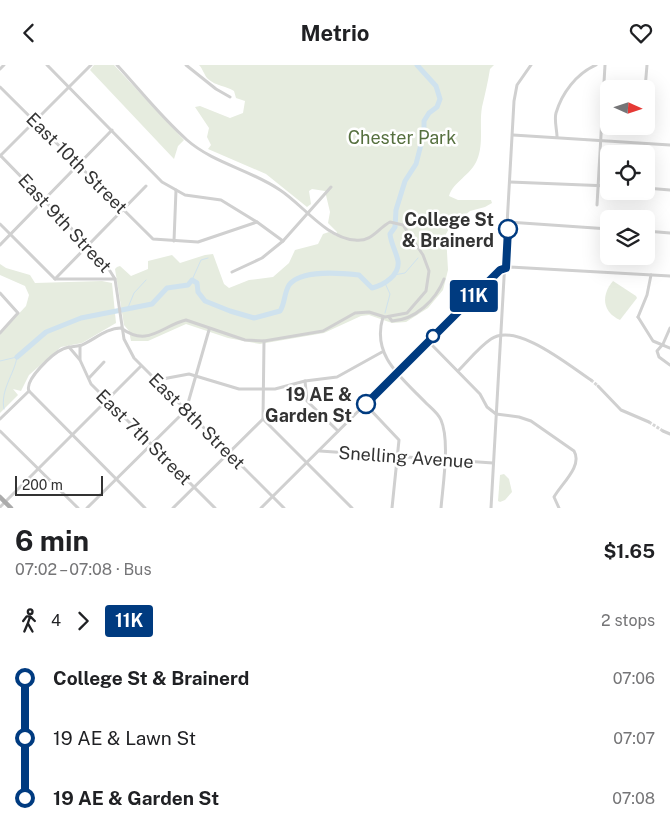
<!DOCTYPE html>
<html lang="en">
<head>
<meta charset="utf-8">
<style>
	body { margin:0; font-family:"Public Sans",sans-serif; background:#f2f2f2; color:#202124; height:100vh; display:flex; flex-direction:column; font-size:19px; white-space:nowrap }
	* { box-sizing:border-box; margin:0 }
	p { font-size:16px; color:#757577 }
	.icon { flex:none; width:28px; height:28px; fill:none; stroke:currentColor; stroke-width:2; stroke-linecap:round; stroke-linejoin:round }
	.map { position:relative; height:443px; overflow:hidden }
	.panel { display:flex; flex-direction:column; background:#fff; flex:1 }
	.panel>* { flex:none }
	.badge { padding:0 10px; border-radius:4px; font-size:18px; line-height:32px }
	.needle { width:32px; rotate:93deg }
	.fabs { position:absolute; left:600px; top:15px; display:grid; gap:10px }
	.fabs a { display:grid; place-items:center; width:55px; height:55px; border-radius:8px; background:#fff; box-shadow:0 5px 20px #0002; font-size:25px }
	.scale { position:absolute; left:15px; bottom:12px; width:88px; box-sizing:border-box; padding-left:5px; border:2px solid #333; border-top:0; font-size:14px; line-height:18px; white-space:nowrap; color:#333; -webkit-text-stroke:4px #fff; paint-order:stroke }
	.map>.badge { position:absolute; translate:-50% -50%; box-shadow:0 0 0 2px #fff }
	.legs { display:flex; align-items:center; gap:8px; height:55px; padding:0 15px; font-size:16px }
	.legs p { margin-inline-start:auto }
	.overview { display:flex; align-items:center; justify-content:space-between; height:85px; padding:0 15px }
	h1 { font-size:28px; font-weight:700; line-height:38px }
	ul { padding:0 15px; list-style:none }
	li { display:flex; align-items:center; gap:18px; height:60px; font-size:19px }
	li i { display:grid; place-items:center; width:8px; height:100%; margin:0 6px; background:currentColor }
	li i::after { content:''; width:12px; height:12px; margin:-6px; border:4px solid; border-radius:50%; background:#fff }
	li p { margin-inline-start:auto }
	li:first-child i { background:linear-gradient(#0000 50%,currentColor 0) }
	li:last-child i { background:linear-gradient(currentColor 50%,#0000 0) }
	header { display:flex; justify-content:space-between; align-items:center; height:65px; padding:0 15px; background:#fff; font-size:22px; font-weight:700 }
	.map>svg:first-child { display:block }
</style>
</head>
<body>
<header><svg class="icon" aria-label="back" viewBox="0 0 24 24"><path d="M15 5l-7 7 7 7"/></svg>Metrio<svg class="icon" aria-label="heart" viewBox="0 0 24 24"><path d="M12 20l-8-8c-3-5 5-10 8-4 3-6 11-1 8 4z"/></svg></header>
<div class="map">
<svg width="670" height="443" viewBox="0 0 670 443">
	<rect width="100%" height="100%" fill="#fff"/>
	<g fill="#e6ecdf">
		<polygon points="94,0 114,0 184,75 178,81 174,94 90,5"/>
		<path d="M199 0H494L490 4C488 17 485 29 482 42 479 60 484 78 477 95 471 110 453 117 449 131L458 135H491L492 138 485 142 470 146 450 162 446 169 448 205 443 225 428 243 406 257 392 258 369 250 361 251 324 268 260 279 228 273 186 259 148 276H131L129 266 124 260 115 204 117 202 120 201 131 211 148 204V196L172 190 180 198 205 190 213 189 224 219 229 223 249 215 273 212 289 198 295 185 318 179 323 169 329 167 336 171 337 167 328 158 330 147 325 126 312 124 309 126 311 139 307 142 266 109 208 84 211 80 207 72 209 63 195 42 200 41 230 53 243 48 245 36 236 33 234 26C226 21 216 21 208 14 204 10 203 4 199 0Z"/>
		<polygon points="0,199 6,203 30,210 35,218 102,216 112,218 116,258 82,278 61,282 29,310 21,326 13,324 18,330 0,348 0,269 26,241 29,230 25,221 0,210"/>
		<path d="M613 216 636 231 637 233 620 255C602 247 601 230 613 216Z"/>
		<polygon points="504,409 509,414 512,427 505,435 500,437 498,436 500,410"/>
	</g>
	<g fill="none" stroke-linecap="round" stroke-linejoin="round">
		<g stroke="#cfe2ee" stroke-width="1">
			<polyline points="394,210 405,208 418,193"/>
			<polyline points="192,215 201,195 208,193"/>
			<polyline points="127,245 134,228 146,215"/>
			<polyline points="385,248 390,229 385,218"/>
			<path d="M0 296 17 292C14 310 0 325 4 344"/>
		</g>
		<path stroke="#cfe2ee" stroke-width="5" d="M17 292 46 267 81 253 152 239 167 223 188 220 192 215 197 218 198 227 205 236 230 246 254 253 280 246C285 239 284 228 289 220 301 204 341 208 359 210L372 223C384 220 400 210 398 196 396 186 391 179 390 169L395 162 396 145 405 116 416 99 424 68V56L429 48 437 42 440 34 436 21 417 0"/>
		<g stroke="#d6d6d6" stroke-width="3" stroke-dasharray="3 1.5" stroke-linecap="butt">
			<polyline points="591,315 598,321"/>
			<polyline points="649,357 663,366"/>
		</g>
		<g stroke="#d0d0d0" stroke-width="3">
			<polyline points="47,0 162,117 185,130 221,135 257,157 283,176"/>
			<path d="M117 0C140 25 161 52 187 75 213 98 251 105 280 125 303 140 326 173 355 175 372 177 377 164 390 157L403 160 423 190 429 206 426 226 407 248 385 252 369 247 355 248 323 266 264 276 245 275 186 255C161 261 148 283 121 263"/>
			<polyline points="186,0 216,24 230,32"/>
			<polyline points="0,4 4,0"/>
			<polyline points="0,22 153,174 198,177 257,157"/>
			<polyline points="645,24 647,0"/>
			<polyline points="513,70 670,80"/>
			<path d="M557 72C557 65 554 55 556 48 562 28 576 9 596 0"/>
			<polyline points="0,90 105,198 115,214 124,274 134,293 284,443"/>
			<polyline points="0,91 91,0"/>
			<polyline points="510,117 609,121"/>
			<polyline points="646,123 670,125"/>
			<polyline points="597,140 605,0"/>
			<polyline points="508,157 609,164"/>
			<polyline points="0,159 55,214 115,214"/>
			<polyline points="646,166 670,168"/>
			<polyline points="174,176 176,125"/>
			<polyline points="0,180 112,65"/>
			<polyline points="232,207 262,193 283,176 331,122"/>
			<polyline points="55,214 146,121"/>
			<polyline points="0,228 18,248 0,268"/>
			<path d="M383 252C371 291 402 313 426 338 431 343 438 348 441 355 450 376 443 419 441 443"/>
			<path d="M389 252 392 256C415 255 436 235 444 214"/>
			<polyline points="638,252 653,276 670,283"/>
			<polyline points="638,252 647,230 651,210"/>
			<polyline points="670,263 663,279 657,286 659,292 670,300"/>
			<path d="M428 276 480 329 487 342 496 349 519 352 531 356 574 386C583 401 561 419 554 432L559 443"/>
			<polyline points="69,282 80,295 91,319 215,443"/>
			<polyline points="80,294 80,281"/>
			<path d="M458 306C468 296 479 282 491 274 516 256 571 302 591 315"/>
			<polyline points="89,313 104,297"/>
			<polyline points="157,315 189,309 239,324 275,324 305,316 337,312 382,287"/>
			<polyline points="305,316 307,336 338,366"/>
			<polyline points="598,321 621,345 649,357"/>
			<polyline points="29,326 145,443"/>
			<polyline points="365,339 399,375 392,443"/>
			<path d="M0 354 29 326C24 315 53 288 63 284 69 281 76 282 82 280 95 274 107 263 121 263"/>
			<polyline points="263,354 352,443"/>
			<polyline points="0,366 78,443"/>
			<polyline points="663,366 670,369"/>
			<polyline points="320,386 493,398"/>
			<polyline points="0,442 141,301"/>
			<polyline points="87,443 186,345 209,265"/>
			<polyline points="173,443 263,354 264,276"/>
			<polyline points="261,443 500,205 510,202 670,211"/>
			<polyline points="491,443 514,36 517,20 531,0"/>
		</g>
		<polyline stroke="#ababab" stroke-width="4.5" points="0,432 11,443"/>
	</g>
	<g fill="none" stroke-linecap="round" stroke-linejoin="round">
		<g stroke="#fff" stroke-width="11">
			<polyline id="line-1" points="366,339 500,205 506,203 508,164"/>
		</g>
		<use href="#line-1" stroke="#003b80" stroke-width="8"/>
	</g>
	<g fill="#fff" stroke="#003b80" stroke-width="2.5">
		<circle cx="508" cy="164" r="9"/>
		<circle cx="433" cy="271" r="6"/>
		<circle cx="366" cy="339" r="9"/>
	</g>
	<g text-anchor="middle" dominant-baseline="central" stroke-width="5" stroke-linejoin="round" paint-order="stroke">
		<g font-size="18" fill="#56703f" stroke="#fff">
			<text x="402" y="72">Chester Park</text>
		</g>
		<g font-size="18" fill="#333" stroke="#fff">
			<text transform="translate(77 98) rotate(45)">East 10th Street</text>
			<text transform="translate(65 158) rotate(47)">East 9th Street</text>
			<text transform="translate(197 356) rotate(45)">East 8th Street</text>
			<text transform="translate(144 372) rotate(45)">East 7th Street</text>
			<text transform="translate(406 392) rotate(4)">Snelling Avenue</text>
		</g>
		<g font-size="18" font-weight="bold" fill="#333" stroke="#fff" text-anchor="end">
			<text x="494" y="154">College St<tspan x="494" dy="21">&amp; Brainerd</tspan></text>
			<text x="352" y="329">19 AE &amp;<tspan x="352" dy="21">Garden St</tspan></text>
		</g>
	</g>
</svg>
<div class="fabs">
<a><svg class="needle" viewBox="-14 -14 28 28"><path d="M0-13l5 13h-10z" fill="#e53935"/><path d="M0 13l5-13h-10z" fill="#757577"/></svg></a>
<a><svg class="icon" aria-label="locate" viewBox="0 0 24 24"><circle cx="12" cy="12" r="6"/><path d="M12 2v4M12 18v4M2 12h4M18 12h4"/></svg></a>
<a><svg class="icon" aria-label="layers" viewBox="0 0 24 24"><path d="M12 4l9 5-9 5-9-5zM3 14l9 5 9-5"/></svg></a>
</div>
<div class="scale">200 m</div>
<b class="badge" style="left:474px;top:231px;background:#003b80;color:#fff">11K</b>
</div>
<section class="panel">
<div class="overview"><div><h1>6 min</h1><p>07:02 – 07:08 · Bus</p></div><b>$1.65</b></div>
<div class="legs"><svg class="icon" aria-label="walk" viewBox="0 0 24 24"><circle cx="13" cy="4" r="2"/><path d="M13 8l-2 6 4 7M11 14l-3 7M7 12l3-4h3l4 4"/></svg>4<svg class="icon" aria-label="forward" viewBox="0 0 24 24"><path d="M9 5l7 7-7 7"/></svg><b class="badge" style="background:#003b80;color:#fff">11K</b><p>2 stops</p></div>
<ul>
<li><i style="color:#003b80"></i><b>College St &amp; Brainerd</b><p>07:06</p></li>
<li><i style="color:#003b80"></i><span>19 AE &amp; Lawn St</span><p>07:07</p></li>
<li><i style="color:#003b80"></i><b>19 AE &amp; Garden St</b><p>07:08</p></li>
</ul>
</section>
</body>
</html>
